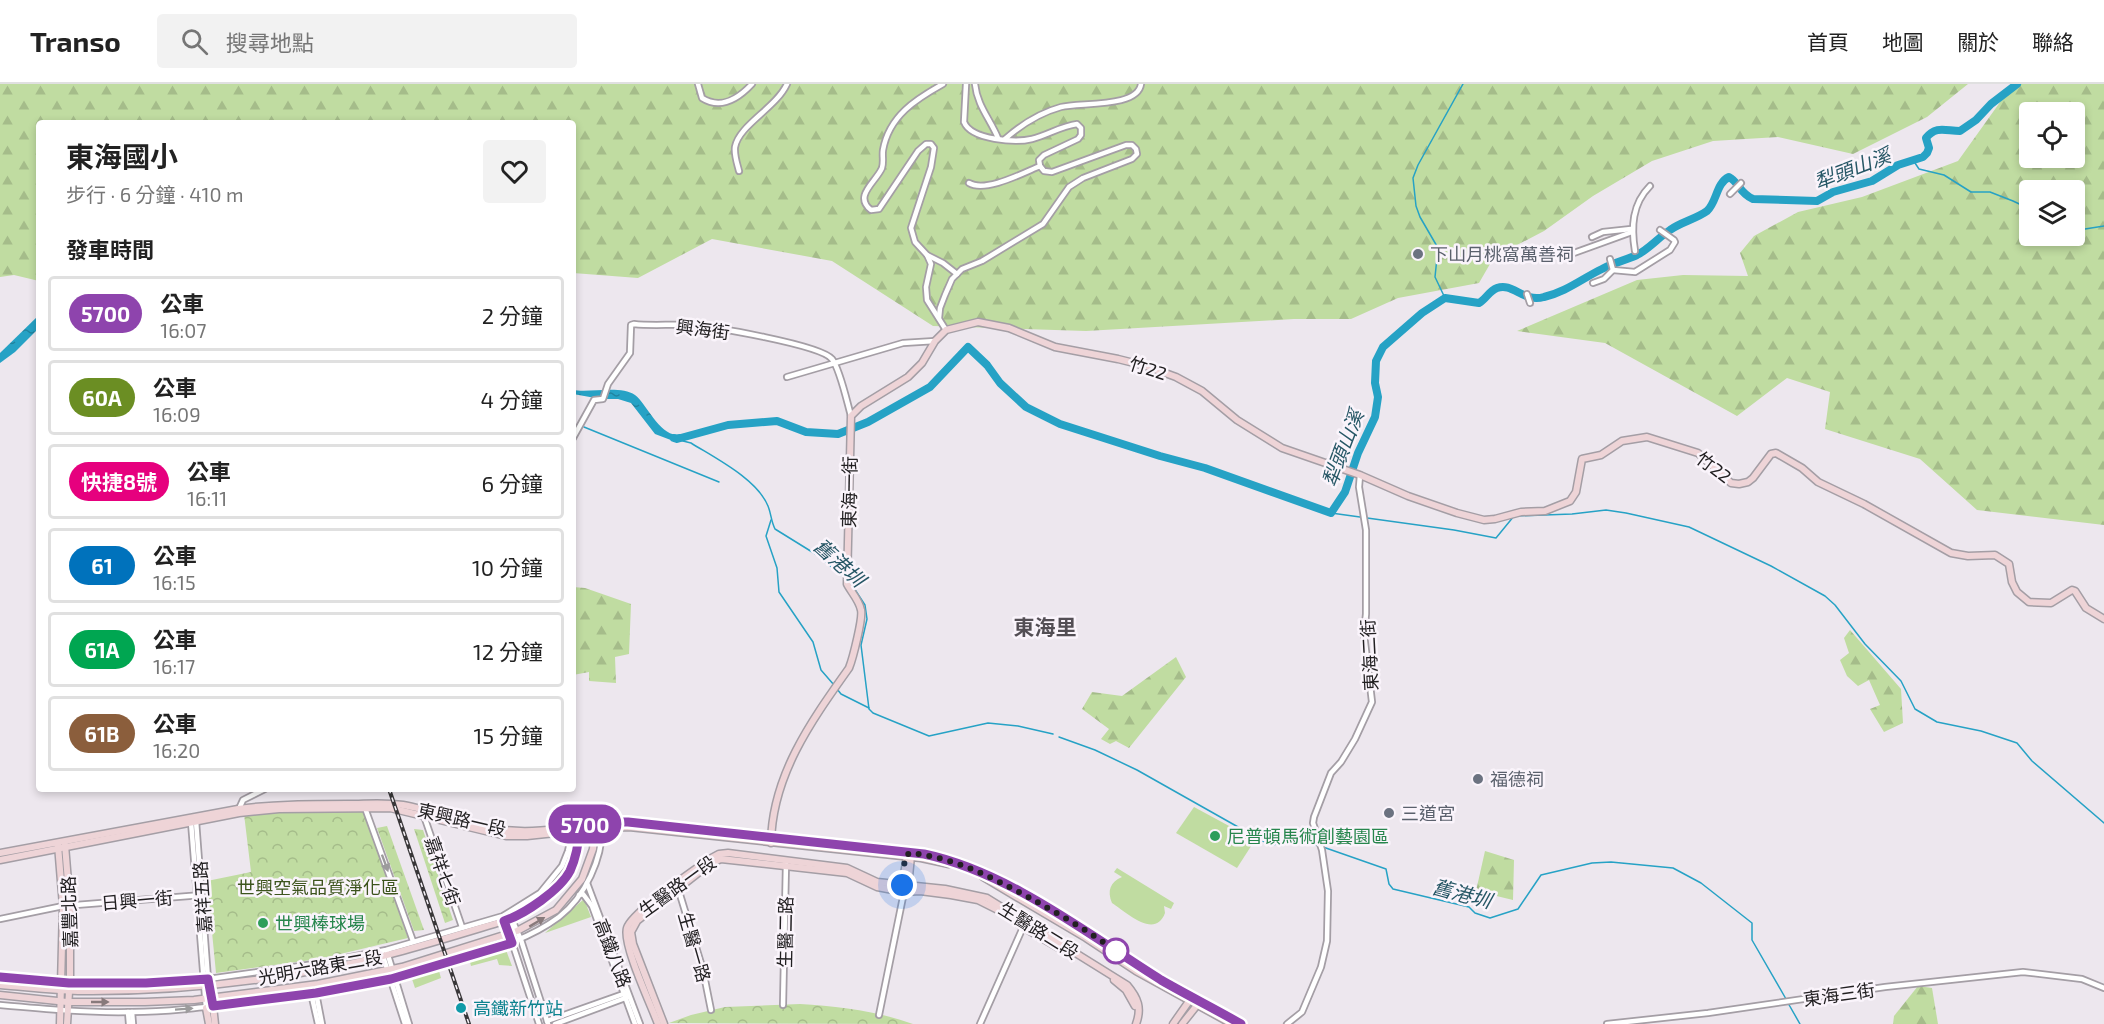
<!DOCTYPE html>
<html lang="zh-TW">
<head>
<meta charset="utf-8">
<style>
	body { margin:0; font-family:"Exo 2","Noto Sans TC",sans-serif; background:#f2f2f2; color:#222; height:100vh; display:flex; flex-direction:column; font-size:22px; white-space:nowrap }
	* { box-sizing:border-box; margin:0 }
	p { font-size:20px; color:#767676 }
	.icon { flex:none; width:33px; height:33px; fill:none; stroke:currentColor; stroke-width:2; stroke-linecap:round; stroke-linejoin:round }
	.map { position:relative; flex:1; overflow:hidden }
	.panel { position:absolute; left:36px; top:36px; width:540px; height:672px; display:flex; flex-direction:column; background:#fff; border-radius:6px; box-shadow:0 3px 9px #0003 }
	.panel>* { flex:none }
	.badge { padding:0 12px; border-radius:20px; font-size:21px; line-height:39px }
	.tools { position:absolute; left:2019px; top:18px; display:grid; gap:12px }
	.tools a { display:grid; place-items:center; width:66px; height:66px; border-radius:6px; background:#fff; box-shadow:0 3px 9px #0003; font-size:30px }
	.you { position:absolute; width:30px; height:30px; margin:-15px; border:4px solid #fff; border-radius:50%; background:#1a73e8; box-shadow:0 0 0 9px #1a73e833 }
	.map>.badge { position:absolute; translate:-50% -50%; box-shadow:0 0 0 3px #fff }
	h2 { padding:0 30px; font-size:22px; line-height:54px }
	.round { display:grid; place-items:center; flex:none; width:63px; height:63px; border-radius:6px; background:#f2f2f2 }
	.headline { display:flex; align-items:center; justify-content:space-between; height:102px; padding:0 30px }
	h1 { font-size:28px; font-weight:700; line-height:45px }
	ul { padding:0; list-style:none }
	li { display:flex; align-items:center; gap:18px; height:75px; margin:0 12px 9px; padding:0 18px; border:3px solid #e0e0e0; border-radius:6px }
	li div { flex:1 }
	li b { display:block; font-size:22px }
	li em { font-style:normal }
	li .badge { min-width:66px; font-weight:700; text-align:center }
	header { display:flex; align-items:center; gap:36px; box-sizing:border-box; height:84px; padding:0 30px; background:#fff; border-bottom:2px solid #e0e0e0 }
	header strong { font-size:28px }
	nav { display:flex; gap:33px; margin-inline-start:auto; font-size:21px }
	.search { width:420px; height:54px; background:#f2f2f2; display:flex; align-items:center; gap:15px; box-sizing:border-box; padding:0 21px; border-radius:6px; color:#767676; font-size:22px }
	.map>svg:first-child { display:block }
</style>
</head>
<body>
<header>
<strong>Transo</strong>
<div class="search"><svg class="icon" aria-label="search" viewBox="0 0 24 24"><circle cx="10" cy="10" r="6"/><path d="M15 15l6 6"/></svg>搜尋地點</div>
<nav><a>首頁</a><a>地圖</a><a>關於</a><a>聯絡</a></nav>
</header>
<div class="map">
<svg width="2104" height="940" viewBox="0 0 2104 940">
	<defs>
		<pattern id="forest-firs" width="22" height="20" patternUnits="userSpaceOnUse" patternTransform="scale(1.5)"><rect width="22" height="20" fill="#c0dca1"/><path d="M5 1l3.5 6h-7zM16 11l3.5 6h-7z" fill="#a5bc8a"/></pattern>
		<pattern id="park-crowns" width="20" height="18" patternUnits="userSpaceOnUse" patternTransform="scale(1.5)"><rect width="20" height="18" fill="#c0dca1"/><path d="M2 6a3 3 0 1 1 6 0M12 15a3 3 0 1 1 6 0" fill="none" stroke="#a5bc8a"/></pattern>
		<pattern id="water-ripples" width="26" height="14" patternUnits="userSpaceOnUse" patternTransform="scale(1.5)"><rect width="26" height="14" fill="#26a2c5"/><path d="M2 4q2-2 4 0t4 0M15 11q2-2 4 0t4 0" fill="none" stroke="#2084a0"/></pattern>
	</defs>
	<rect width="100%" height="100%" fill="#ede7ee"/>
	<g fill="#c0dca1">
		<polygon points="1194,723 1255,756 1237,784 1176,749"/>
		<path d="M1117 784 1174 819 1171 825 1164 822 1165 829C1155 856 1126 828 1112 819 1107 807 1110 798 1122 793L1114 788Z"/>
		<polygon points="584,815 591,833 545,849"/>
		<polygon points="506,866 512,882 499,881 497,875 471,882 470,878"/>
		<polygon points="439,887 441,894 415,904 412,895"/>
	</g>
	<g fill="url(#forest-firs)" fill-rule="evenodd">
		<polygon points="0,0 1968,0 1927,33 1853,70 1778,53 1713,57 1652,77 1593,112 1544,147 1494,173 1479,199 1398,214 1351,235 1294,235 1086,247 933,242 832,177 712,155 638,194 573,189 573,39 39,39 39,197 14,191 0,193"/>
		<path d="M2013 0H2104V441L1977 426 1920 375 1825 345 1830 308 1787 294 1737 332 1605 259 1517 247 1637 196 1683 191 1748 192 1740 169 1754 152 1798 128 1862 113 1958 77ZM2030 28H2074V74H2030ZM2030 106H2074V152H2030Z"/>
		<polygon points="573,503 585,504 631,520 629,570 615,573 616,599 589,597 589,588 573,591"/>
		<polygon points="1850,546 1901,605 1903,639 1884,648 1870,625 1880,621 1869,596 1858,602 1847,592 1840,576 1849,569 1844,554"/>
		<polygon points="1176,573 1186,593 1129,664 1116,657 1110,660 1101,655 1109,645 1082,625 1092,608 1122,612"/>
		<polygon points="1485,767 1514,776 1513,816 1476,807"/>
		<polygon points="1918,902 1932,904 1938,940 1893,940 1894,932"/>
	</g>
	<g fill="url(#park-crowns)">
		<polygon points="364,726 408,854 319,875 216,889 207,797 251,788 244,730"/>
		<polygon points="387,742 424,846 414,847 377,744"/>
		<polygon points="414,745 423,746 453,836 445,839"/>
		<path d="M800 920C838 922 877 927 913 940L669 939 691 931 725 923Z"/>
	</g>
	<g fill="url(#water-ripples)">
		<polygon points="39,231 39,244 15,268 0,279 0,269"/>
		<path d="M573 306C590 309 621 301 635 311 647 320 661 355 680 350L685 354V357L676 358 655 350 631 319 618 315H601L573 310Z"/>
	</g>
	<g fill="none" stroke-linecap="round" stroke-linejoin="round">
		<g stroke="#26a2c5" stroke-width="1.5">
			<polyline points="1913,76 1919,85 1944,91 1971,108 1990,108 2013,117 2030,125"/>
			<polyline points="2074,141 2085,145 2104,142"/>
			<polyline points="1445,214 1435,193 1438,164 1420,133 1416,122 1413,94 1418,81 1463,0"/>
			<polyline points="584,343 719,398"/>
			<path d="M683 357 691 359C715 374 757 395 768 422 771 429 771 437 775 445L817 471 844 493"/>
			<polyline points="1331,429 1454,446 1496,454 1514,432 1572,430 1606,426 1626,429 1689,443 1771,482 1825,512 1835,521 1865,560 1901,597 1915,625 1937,638 1981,647 2017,659 2032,677 2104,739"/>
			<polyline points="771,436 766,452 777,484 779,508 813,558 821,586 834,601"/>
			<polyline points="850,498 865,521 867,535 861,561 869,625 873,629 929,652 988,639 1018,642 1053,650"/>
			<polyline points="837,605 841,610 869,624"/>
			<path d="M1059 653 1095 666 1137 686 1270 761C1287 759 1302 756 1319 762"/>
			<polyline points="1323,763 1386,785 1389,800 1393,805 1469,823 1475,829 1490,834 1518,825 1541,791 1592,779 1611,778 1673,784 1701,799 1752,839 1752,856 1786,915"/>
			<polyline points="1788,919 1800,940"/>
		</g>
		<path stroke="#26a2c5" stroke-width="8" d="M674 354 677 355 728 341 777 337 806 348 838 350 868 338 930 303 968 263 987 281 1000 299 1026 323 1060 340 1160 372 1205 384 1331 429 1345 408 1358 369 1375 333 1378 313 1375 299 1376 277 1383 263 1422 229 1445 214 1479 219C1486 215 1489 207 1497 204 1513 198 1523 219 1544 213 1566 208 1583 194 1602 185 1613 179 1626 176 1637 171 1649 165 1659 153 1670 146 1681 138 1696 135 1707 127 1717 118 1716 99 1729 93 1739 98 1739 109 1753 115L1817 117 1833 108 1872 97 1898 81 1923 73 1927 69 1929 64 1926 54C1936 41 1946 47 1960 47L1976 36 1991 20 2017 0"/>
		<g stroke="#a49ea5" stroke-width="8">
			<g id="street">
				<path d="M698 0 702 14C721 26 738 15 752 0"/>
				<path d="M943 0C916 15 889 32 883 66 882 72 884 77 882 84 876 98 853 112 871 126L879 125 918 67 926 60H931L934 64 931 83 911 144 915 158 927 171 931 180 926 203 927 216 946 246"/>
				<path d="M975 0C977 21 990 35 998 54"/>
				<path d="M1005 55C1022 40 1039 29 1061 23 1080 18 1138 24 1141 0"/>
				<path d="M739 87C737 79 734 71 735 63 739 41 776 24 787 0"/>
				<path d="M969 99C985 109 1023 89 1040 82"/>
				<polyline points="1730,110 1741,99"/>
				<polyline points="1592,153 1603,148 1631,145"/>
				<polyline points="1560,166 1571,170 1632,148"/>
				<path d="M1635 167C1631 143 1632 120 1650 102"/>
				<polyline points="927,171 943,179 957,190"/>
				<polyline points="1613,186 1635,188 1670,166 1675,158 1674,156 1660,146"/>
				<polyline points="1593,199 1604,195 1613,186 1610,175"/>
				<polyline points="1527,210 1530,219"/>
				<path d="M939 234 940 224 945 211 952 195 962 185 982 177 1043 140 1069 103 1083 94 1132 75 1137 70 1136 65 1132 61H1126L1052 88 1044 87 1040 82 1039 76 1044 71 1078 55 1081 51V44L1077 40C1061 42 1048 51 1032 55 1016 59 971 56 964 38L966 0"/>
				<polyline points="787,293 903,259 935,257"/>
				<path d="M573 354 594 316 603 315 608 300 630 269 631 241 634 240C652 242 671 240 689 241 711 242 821 261 832 275 840 285 847 318 851 332"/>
				<polyline points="365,724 413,857"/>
				<polyline points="238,727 243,716 265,705"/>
				<polyline points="424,732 462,843"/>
				<polyline points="196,737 208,895 212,917"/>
				<polyline points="191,738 206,924"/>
				<polyline points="587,799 640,940"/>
				<polyline points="678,804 703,886 711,926"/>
				<polyline points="579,811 583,810 592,822 635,940"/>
				<polyline points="510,831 521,856 548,940"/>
				<polyline points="504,834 539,940"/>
				<polyline points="0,835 63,822 202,811"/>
				<polyline points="387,868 409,940"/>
				<polyline points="382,869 405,940"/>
				<polyline points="0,893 52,898 146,899 208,895 321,879 386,866 503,832 540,809 562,782 568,767 573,745"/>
				<polyline points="311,909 318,940"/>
				<polyline points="316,909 322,940"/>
				<path d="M0 921C44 925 88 929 132 928 173 928 213 922 254 917 322 908 389 897 455 877 491 866 528 856 559 833 585 813 603 774 602 741"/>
				<polyline points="783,921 786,779"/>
				<polyline points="128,928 129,940"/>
				<polyline points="132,928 133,940"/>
				<polyline points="879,931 904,808"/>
				<polyline points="547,937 626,909"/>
				<polyline points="555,940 628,913"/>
				<polyline points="980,940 1024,841"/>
				<polyline points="1287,940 1302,928 1321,883 1327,857 1328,807 1322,766 1313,739 1314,733 1331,689 1341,678 1355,655 1372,618 1364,550 1366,530 1366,446 1359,403 1360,391"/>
				<polyline points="1607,940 1708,929 1885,903 2023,888 2082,895 2104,904"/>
			</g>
		</g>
		<g stroke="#a49ea5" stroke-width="9">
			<g id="secondary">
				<path d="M771 759C772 691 812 636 849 584 853 574 863 534 861 526 859 516 851 508 847 500L851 332 861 322 908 293 922 279 935 257 946 246 978 238 1009 244 1055 263 1118 275 1146 282 1176 293 1202 307 1237 336 1282 364 1360 391 1408 412 1457 429 1484 436 1495 435 1521 428 1545 427 1570 417 1576 408 1582 375 1601 371 1622 357 1647 353 1698 369 1731 399 1739 400 1748 398 1753 394 1771 370 1776 369 1802 384 1818 398 1864 420 1951 469 1968 472 1995 471 2009 480 2012 498 2017 508 2029 518 2051 519 2072 506 2075 507 2086 524 2104 535"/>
				<polyline points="58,761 63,822 60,940"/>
				<polyline points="65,761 70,822 70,892 67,940"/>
				<path d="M0 769 238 725C275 720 311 720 348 720 366 720 385 718 403 721 437 727 470 742 505 746 546 751 587 738 628 738L924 770C1009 788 1088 850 1161 896 1187 912 1215 925 1241 940"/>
				<polyline points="0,776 239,729 279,725 390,724 506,752 527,752 602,744 629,743 921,774 949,780"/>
				<polyline points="983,793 1086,854 1136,887 1232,940"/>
				<polyline points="902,803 907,772"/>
				<polyline points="906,805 908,803 911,772"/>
				<polyline points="1114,896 1126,906 1135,922"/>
				<path d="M0 901C26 903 52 906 78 907 159 908 243 900 323 885 385 874 444 855 504 837 525 830 561 806 570 786 576 773 579 759 580 745"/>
				<polyline points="0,911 67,918 145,918 194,916 318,900 402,883 517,847 556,826 582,795 593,765 595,742"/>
				<polyline points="213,922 215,940"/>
				<polyline points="206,924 209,940"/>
				<path d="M658 940C651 921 622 860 627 844 632 828 692 788 708 776L719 770 728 769 847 784 877 798 945 805 987 814 1127 901C1138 914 1142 924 1136 940"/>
				<polyline points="664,940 633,860 631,848 637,837 711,779 721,775 847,789 877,803 904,808 920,807 951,811 978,816 1000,827 1023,843 1066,868"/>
				<polyline points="1173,940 1192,913"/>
				<polyline points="1182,940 1198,920"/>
			</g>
		</g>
		<use href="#street" stroke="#fff" stroke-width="4.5"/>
		<use href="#secondary" stroke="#eed4d7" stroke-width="6"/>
		<g stroke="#393739" stroke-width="4">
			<polyline id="rail" points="389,705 469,940"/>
		</g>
		<use href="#rail" stroke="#faf4fb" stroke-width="1.5" stroke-dasharray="4.5" stroke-linecap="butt"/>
	</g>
	<defs><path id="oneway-solid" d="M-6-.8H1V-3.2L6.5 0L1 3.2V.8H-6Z" transform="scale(1.5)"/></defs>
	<g fill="#9c9b9c">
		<use href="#oneway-solid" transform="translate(385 779) rotate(70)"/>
		<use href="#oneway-solid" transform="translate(184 925) rotate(-4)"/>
	</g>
	<g fill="#887a7c">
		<use href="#oneway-solid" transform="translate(537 838) rotate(-31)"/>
		<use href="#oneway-solid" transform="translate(100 918)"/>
	</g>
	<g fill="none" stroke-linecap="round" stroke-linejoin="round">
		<g stroke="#fff" stroke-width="14">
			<path id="line" d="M0 893 69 899H146L208 895 213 922 316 909 391 895 512 859 504 837C525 830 560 806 570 787 577 772 579 757 580 741L602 738H628L924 770C1009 788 1089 851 1161 896 1187 911 1215 925 1241 940"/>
		</g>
		<use href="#line" stroke="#8e44ad" stroke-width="9"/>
		<path stroke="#222022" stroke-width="6" stroke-dasharray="0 10.8" d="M902 801 905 774 909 769C954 773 991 793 1030 814 1059 830 1090 848 1116 867"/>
	</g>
	<g fill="#6b7280" stroke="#faf4fb" stroke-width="2">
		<circle cx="1418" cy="170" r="6"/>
		<circle cx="1478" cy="695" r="6"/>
		<circle cx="1389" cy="729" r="6"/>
	</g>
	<g fill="#2e9e5b" stroke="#faf4fb" stroke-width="2">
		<circle cx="1215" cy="752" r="6"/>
		<circle cx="263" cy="839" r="6"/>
	</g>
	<circle fill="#fff" stroke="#8e44ad" stroke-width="3" cx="1116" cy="867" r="12"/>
	<circle fill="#0f9aa8" stroke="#faf4fb" stroke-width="2" cx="461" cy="924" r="6"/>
	<g text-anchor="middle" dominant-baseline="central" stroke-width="5" stroke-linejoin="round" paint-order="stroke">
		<g font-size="18" fill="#5b616d" stroke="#faf4fb" text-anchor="start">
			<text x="1430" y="170">下山月桃窩萬善祠</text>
			<text x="1490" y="695">福德祠</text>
			<text x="1401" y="729">三道宮</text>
		</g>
		<g font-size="18" fill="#222022" stroke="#faf4fb">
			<text transform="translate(703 245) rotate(7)">興海街</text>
			<text transform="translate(1148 284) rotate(18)">竹22</text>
			<text transform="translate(1714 383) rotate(37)">竹22</text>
			<text transform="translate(849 408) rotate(-89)">東海一街</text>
			<text transform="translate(1369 571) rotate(-93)">東海二街</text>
			<text transform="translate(462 735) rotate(13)">東興路一段</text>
			<text transform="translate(443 787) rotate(71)">嘉祥七街</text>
			<text transform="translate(677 802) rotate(-36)">生醫路一段</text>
			<text transform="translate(202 813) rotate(-94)">嘉祥五路</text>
			<text transform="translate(137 816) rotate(-5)">日興一街</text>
			<text transform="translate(69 828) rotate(-92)">嘉豐北路</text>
			<text transform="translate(1039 846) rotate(32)">生醫路二段</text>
			<text transform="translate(785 848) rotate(-89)">生醫二路</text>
			<text transform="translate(695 863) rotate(74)">生醫一路</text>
			<text transform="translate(613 869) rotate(69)">高鐵八路</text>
			<text transform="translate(320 883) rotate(-10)">光明六路東二段</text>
			<text transform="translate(1839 910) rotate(-8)">東海三街</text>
		</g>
		<g font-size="18" fill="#27864d" stroke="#faf4fb" text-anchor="start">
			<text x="1227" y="752">尼普頓馬術創藝園區</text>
			<text x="275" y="839">世興棒球場</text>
		</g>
		<g font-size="18" fill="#3d541d" stroke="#faf4fb">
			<text x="318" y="803">世興空氣品質淨化區</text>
		</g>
		<g font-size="18" fill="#0d838f" stroke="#faf4fb" text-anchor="start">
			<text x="473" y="924">高鐵新竹站</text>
		</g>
		<g font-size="20" font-style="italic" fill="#275766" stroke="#faf4fb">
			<text transform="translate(1852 84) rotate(-21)">犁頭山溪</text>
			<text transform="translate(1342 364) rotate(-69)">犁頭山溪</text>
			<text transform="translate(840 478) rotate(42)">舊港圳</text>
			<text transform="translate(1462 809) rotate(15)">舊港圳</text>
		</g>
		<g font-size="21" font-weight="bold" fill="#534e54" stroke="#faf4fb">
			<text x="1045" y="542">東海里</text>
		</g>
	</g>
</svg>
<div class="tools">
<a><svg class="icon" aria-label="locate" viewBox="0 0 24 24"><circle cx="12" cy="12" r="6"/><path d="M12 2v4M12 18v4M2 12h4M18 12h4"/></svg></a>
<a><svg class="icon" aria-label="layers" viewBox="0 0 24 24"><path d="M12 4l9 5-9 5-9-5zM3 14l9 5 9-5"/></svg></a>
</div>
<div class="you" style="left:902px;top:801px"></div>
<b class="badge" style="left:585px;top:740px;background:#8e44ad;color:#fff">5700</b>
<section class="panel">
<div class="headline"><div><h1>東海國小</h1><p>步行 · 6 分鐘 · 410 m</p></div><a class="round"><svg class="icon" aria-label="heart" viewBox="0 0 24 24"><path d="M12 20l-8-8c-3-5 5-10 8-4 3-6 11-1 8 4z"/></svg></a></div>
<h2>發車時間</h2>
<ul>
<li><span class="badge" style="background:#8e44ad;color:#fff">5700</span><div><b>公車</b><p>16:07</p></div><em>2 分鐘</em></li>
<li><span class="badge" style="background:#6b8e23;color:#fff">60A</span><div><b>公車</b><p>16:09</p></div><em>4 分鐘</em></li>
<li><span class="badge" style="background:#e6007e;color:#fff">快捷8號</span><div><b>公車</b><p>16:11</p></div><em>6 分鐘</em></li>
<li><span class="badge" style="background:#0072bc;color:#fff">61</span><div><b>公車</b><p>16:15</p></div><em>10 分鐘</em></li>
<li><span class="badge" style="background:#00a651;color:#fff">61A</span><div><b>公車</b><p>16:17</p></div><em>12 分鐘</em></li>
<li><span class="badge" style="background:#8b5e3c;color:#fff">61B</span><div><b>公車</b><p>16:20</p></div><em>15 分鐘</em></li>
</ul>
</section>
</div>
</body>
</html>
